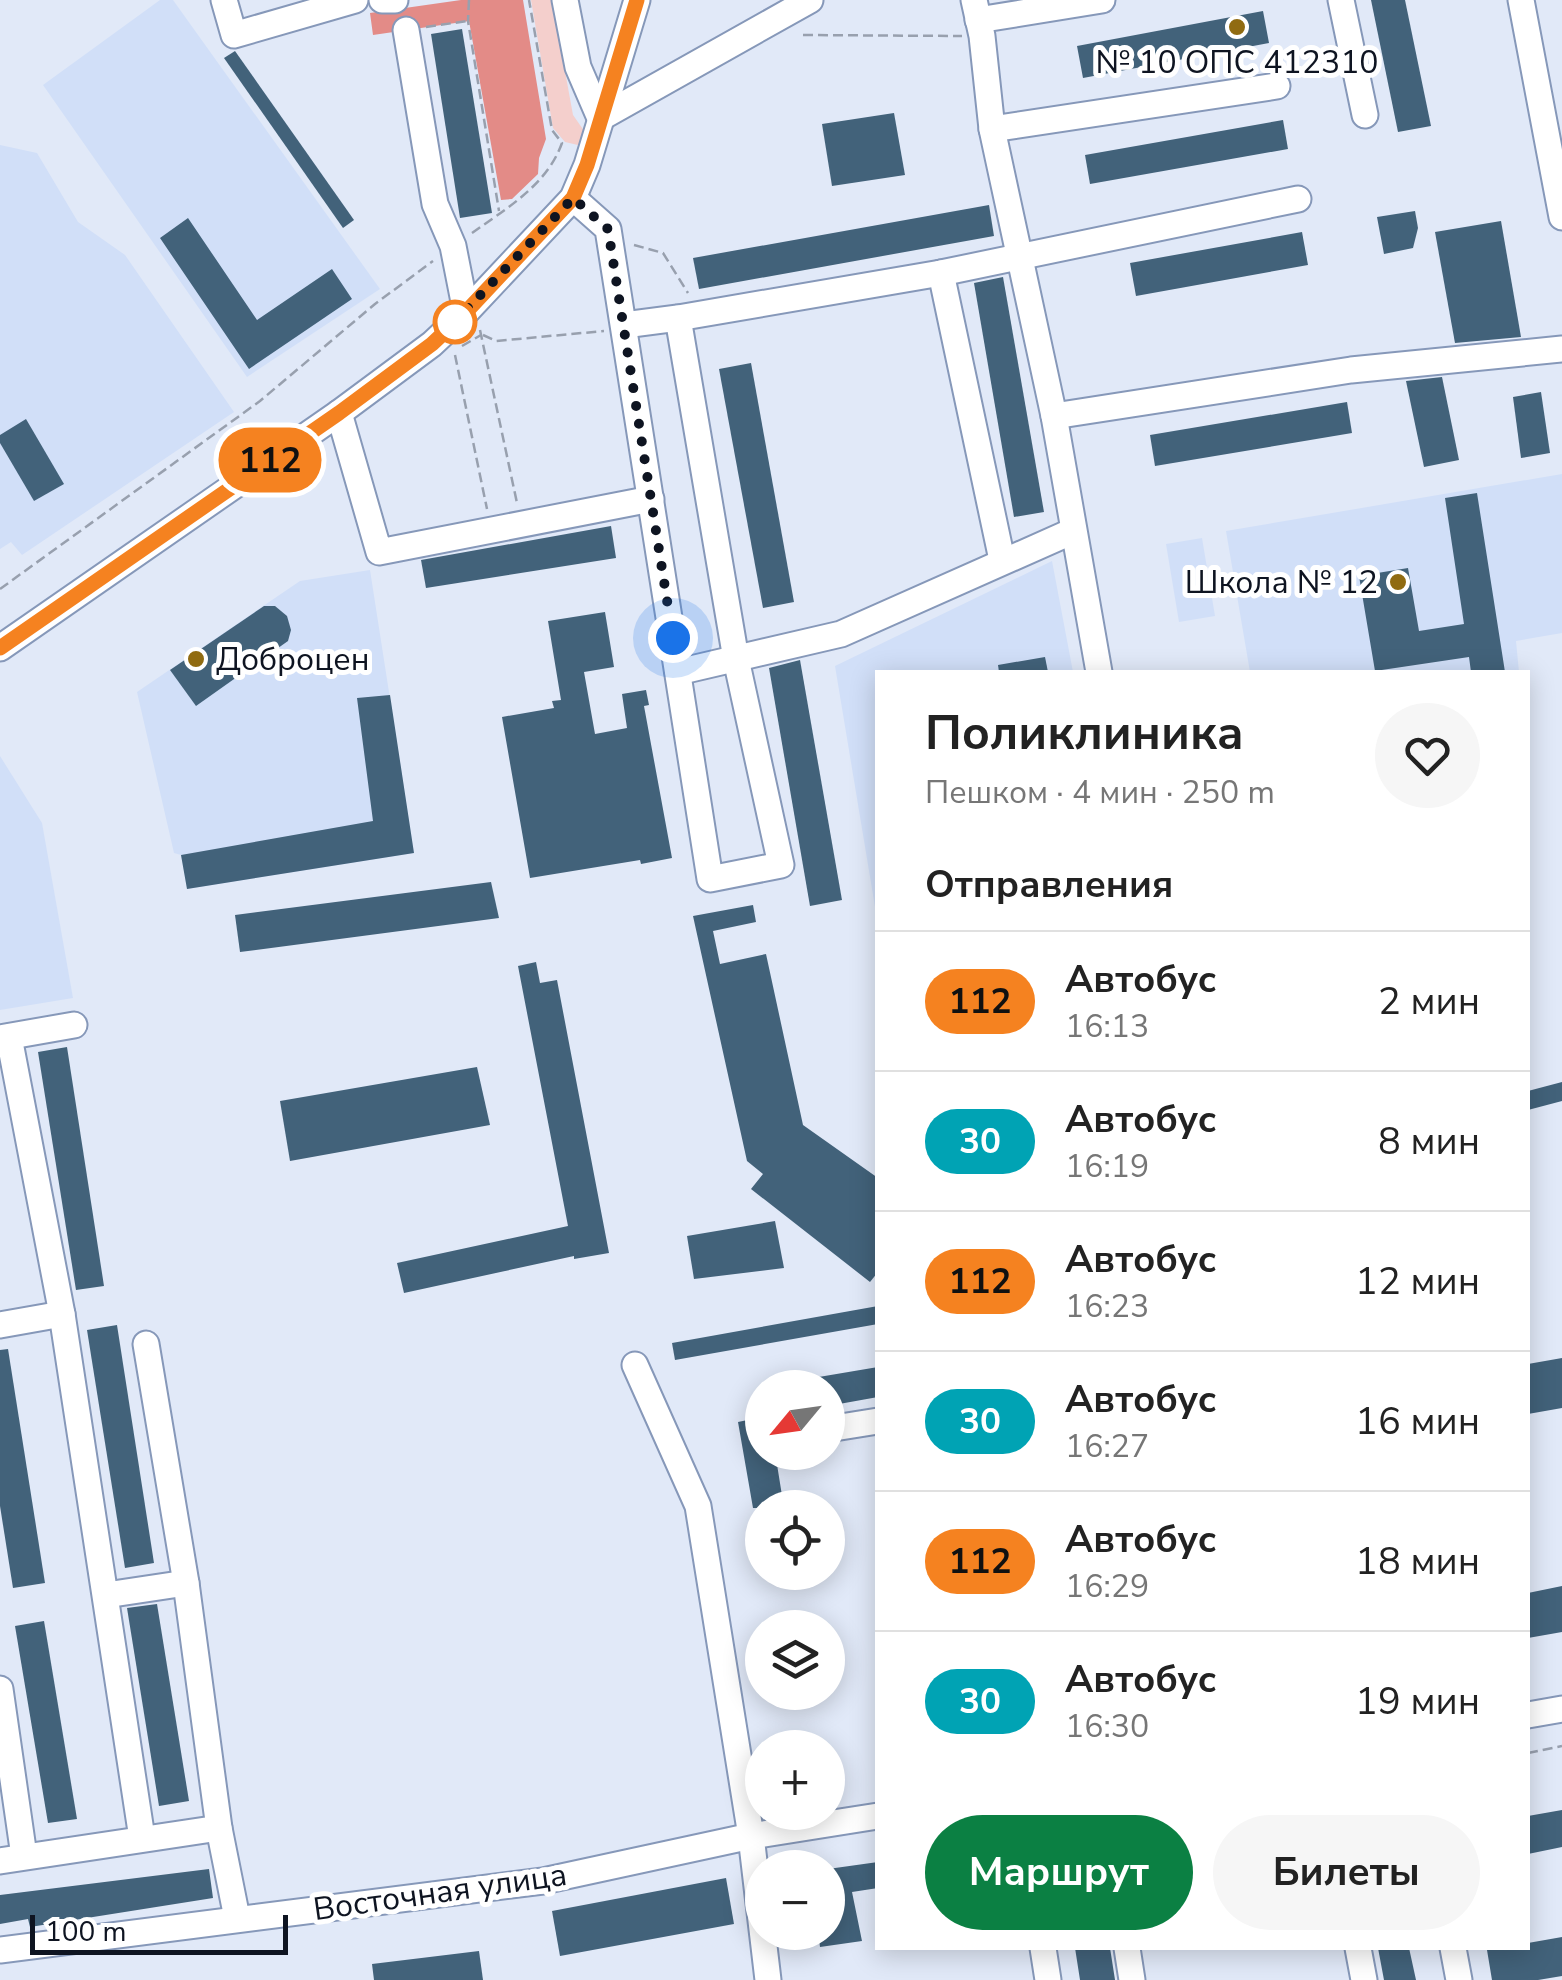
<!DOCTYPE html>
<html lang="ru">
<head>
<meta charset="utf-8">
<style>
	body { margin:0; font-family:"Nunito Sans",sans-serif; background:#f6f6f6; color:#222; height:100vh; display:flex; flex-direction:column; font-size:38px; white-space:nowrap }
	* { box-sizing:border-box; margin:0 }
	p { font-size:32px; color:#767676 }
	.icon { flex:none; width:55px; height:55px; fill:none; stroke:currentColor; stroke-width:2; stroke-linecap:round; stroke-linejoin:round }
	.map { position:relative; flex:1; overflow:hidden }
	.sheet { position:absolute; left:875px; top:670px; width:655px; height:1280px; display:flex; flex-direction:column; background:#fff; border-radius:0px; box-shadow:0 5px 25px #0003 }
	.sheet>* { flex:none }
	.badge { padding:0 20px; border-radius:32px; font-size:35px; line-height:65px }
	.needle { width:65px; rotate:241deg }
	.buttons { position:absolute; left:745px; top:1370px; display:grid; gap:20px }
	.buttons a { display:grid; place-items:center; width:100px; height:100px; border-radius:50%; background:#fff; box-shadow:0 5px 25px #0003; font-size:50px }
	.scale { position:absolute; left:30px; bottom:25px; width:258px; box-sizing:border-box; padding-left:10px; border:5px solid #0e1421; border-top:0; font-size:28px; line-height:35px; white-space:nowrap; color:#0e1421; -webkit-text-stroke:8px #fff; paint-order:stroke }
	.you { position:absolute; width:50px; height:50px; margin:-25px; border:8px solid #fff; border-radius:50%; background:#1a73e8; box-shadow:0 0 0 15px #1a73e833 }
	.map>.badge { position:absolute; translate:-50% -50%; box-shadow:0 0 0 5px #fff }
	h2 { padding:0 50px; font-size:38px; line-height:90px }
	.round { display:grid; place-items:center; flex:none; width:105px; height:105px; border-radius:52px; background:#f6f6f6 }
	.overview { display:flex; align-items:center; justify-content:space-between; height:170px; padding:0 50px }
	h1 { font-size:48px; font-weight:700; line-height:75px }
	.cta { display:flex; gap:20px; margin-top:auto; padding:20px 50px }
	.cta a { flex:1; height:115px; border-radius:60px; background:#0b8043; color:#fff; font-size:40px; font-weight:700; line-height:115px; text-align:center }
	.cta a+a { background:#f6f6f6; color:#222 }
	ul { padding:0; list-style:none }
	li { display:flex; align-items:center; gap:30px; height:140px; padding:0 50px; border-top:2px solid #e0e0e0 }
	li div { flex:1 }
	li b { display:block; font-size:38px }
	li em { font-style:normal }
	li .badge { min-width:110px; font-weight:700; text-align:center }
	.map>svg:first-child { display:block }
</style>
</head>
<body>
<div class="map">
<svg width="1562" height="1980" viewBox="0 0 1562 1980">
	<rect width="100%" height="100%" fill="#e1e9f8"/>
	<g fill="#d1dff8">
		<polygon points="160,0 173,0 380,289 247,377 43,85"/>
		<polygon points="0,145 37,153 78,222 125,255 234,412 22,555 11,542 0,549"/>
		<polygon points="1562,474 1562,633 1516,641 1519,672 1250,672 1226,531"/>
		<polygon points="1202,538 1215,616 1179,622 1166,544"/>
		<polygon points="1052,561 1073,672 878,672 877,919 835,666"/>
		<polygon points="370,570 414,853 187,889 181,855 174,853 137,692 300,581"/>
		<polygon points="0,756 42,823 73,998 0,1010"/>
	</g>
	<polygon fill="#f4cfcc" points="531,0 552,0 573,115 587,135 582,146 565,142 553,128"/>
	<polygon fill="#e38b87" points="461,0 523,0 546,139 539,158 538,174 512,199 501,200 469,21 373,35 370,13"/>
	<g fill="#42627a">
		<polygon points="1371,0 1405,0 1431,126 1398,132"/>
		<polygon points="1263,11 1269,43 1083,78 1077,46"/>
		<polygon points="462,29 492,213 460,218 431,34"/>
		<polygon points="235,51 354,220 343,228 224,58"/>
		<polygon points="894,113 905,175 832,186 822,124"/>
		<polygon points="1283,120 1288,149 1090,184 1085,155"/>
		<polygon points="989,205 994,236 699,289 693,258"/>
		<polygon points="1415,211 1418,228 1413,248 1384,254 1377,217"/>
		<polygon points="188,218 257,320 332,269 352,299 249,369 160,238"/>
		<polygon points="1501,221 1521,337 1455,343 1435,232"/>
		<polygon points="1302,232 1308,265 1136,296 1130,263"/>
		<polygon points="1003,277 1044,512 1014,517 974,283"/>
		<polygon points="751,363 794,602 763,608 719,369"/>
		<polygon points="1442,377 1459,460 1424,467 1406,381"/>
		<polygon points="1541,392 1550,453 1521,458 1513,397"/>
		<polygon points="1347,402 1352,433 1155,466 1150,435"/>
		<polygon points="26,419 64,484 34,501 0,443 0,435"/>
		<polygon points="1477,493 1505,672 1471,672 1469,657 1375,671 1359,576 1408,568 1419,631 1464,624 1445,498"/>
		<polygon points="611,526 616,558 426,588 421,560"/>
		<polygon points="264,606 275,606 287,616 291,630 288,641 196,706 170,670"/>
		<polygon points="605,612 614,667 584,672 595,734 627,728 622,694 646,690 649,705 644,706 672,858 641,864 640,860 530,878 502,717 554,708 552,701 561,700 548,621"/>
		<polygon points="1045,657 1048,672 999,672 998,665"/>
		<polygon points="800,660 842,900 810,906 769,668"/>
		<polygon points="390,695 414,853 187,889 181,855 373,821 357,698"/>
		<polygon points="491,882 499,918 240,952 235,915"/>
		<polygon points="753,905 756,922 713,931 720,964 766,954 803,1125 878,1178 878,1272 870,1282 751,1189 763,1174 747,1161 693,916"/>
		<polygon points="536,962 540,983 557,980 609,1253 574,1259 574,1256 404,1293 397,1263 568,1226 518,966"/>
		<polygon points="67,1047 104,1286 76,1290 38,1052"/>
		<polygon points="477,1067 490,1125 290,1161 280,1101"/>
		<polygon points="1562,1082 1562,1101 1528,1110 1528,1091"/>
		<polygon points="775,1221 784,1268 694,1279 687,1236"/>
		<polygon points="878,1306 878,1324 675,1360 672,1343"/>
		<polygon points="117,1325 154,1563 125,1568 87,1330"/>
		<polygon points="8,1349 45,1583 13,1588 0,1506 0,1350"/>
		<polygon points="1562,1358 1562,1408 1528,1414 1528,1364"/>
		<polygon points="878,1367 878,1397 828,1406 828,1388 802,1388 801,1380"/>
		<polygon points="762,1417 762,1452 775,1452 784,1508 753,1508 738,1422"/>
		<polygon points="1562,1586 1562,1632 1528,1638 1528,1593"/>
		<polygon points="157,1604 189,1801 159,1806 127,1608"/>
		<polygon points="44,1621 77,1819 48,1823 15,1626"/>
		<polygon points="1562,1810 1562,1847 1528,1854 1528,1816"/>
		<polygon points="878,1862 878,1888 852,1892 862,1941 820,1947 818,1932 828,1932 828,1869"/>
		<polygon points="209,1869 213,1898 30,1927 28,1919 0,1924 0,1895"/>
		<polygon points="726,1878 734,1924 560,1956 552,1911"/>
		<polygon points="1562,1937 1562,1976 1538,1980 1492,1980 1487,1950 1528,1948 1528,1943"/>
		<polygon points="1075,1948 1110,1948 1115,1980 1080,1980"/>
		<polygon points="1378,1948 1409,1948 1416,1980 1384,1980"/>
		<polygon points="479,1951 483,1980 374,1980 372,1964"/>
	</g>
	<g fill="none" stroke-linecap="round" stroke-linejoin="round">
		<g stroke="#8698b9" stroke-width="29">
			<g id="minor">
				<polyline points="224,0 234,35 355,0"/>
				<polyline points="382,0 395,0"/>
				<polyline points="565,0 578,67 600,118 810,0"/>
				<polyline points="974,0 982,36 992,129 1054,416 1099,672"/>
				<polyline points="1341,0 1365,115"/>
				<polyline points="1521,0 1562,217"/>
				<polyline points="978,20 1102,0"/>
				<polyline points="406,30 435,204 453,246 466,312"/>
				<polyline points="992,129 1277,86"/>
				<polyline points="573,198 608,229 710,879 781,865 736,659 678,318"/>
				<polyline points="941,273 1002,560"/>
				<polyline points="624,325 678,318 941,273 1298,199"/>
				<polyline points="339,413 379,552 651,499"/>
				<polyline points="1054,416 1351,370 1562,349"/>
				<polyline points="0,648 339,413 432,344 466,312 573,198 587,165 637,0"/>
				<polyline points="678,672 841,634 1073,531"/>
				<polyline points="9,1037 62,1314 142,1838"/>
				<polyline points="0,1038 74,1025"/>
				<polyline points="0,1325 62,1314"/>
				<polyline points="146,1344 186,1583 219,1828 237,1918"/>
				<polyline points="635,1365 698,1506 751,1836 768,1980"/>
				<polyline points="828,1429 878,1421"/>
				<polyline points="106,1595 186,1583"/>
				<polyline points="0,1689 24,1856"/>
				<polyline points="1528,1715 1562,1709"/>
				<polyline points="0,1861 219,1828"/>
				<polyline points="1043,1948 1048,1980"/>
				<polyline points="1127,1948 1132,1980"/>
				<polyline points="1358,1948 1364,1980"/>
				<polyline points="1453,1948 1459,1980"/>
				<polyline points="0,1950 543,1881 751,1836 878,1816"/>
			</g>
		</g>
		<g stroke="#98a0ae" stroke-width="2.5" stroke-dasharray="10 5" stroke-linecap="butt">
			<polyline points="469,0 468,21 499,211"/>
			<polyline points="426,27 467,21"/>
			<polyline points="803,35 962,36"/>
			<path d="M472 233C507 208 547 185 562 143L552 130 529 0"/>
			<polyline points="634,245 663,253 688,293"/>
			<polyline points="480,330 517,503"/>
			<polyline points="483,335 496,341 604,331"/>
			<polyline points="462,346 481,335"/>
			<polyline points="455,355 487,509"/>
			<polyline points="0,589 260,401 375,304 433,261"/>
			<polyline points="1528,1753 1562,1746"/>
		</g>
		<use href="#minor" stroke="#fff" stroke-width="25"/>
	</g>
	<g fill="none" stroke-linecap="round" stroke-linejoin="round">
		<g stroke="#fff" stroke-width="22">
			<polyline id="line" points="0,648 339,413 432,344 466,312 573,198 587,165 637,0"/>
		</g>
		<use href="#line" stroke="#f58220" stroke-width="15"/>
		<polyline stroke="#0e1421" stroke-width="10" stroke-dasharray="0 18" points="455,322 449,328 573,198 608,229 673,638"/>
	</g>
	<g fill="#906b11" stroke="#fff" stroke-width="4">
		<circle cx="1237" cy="27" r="10"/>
		<circle cx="1398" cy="582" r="10"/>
		<circle cx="196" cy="659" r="10"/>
	</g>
	<circle fill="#fff" stroke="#f58220" stroke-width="5" cx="455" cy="322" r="20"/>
	<g text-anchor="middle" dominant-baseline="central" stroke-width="10" stroke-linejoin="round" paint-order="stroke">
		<g font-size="32" fill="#0e1421" stroke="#fff">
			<text x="1237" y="62">№ 10 ОПС 412310</text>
			<text x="1378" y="582" text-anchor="end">Школа № 12</text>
			<text x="216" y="659" text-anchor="start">Доброцен</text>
		</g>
		<g font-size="32" fill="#0e1421" stroke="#fff">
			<text transform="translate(440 1892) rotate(-8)">Восточная улица</text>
		</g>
	</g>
</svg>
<div class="buttons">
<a><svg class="needle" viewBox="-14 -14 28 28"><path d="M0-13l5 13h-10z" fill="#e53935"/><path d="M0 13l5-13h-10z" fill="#767676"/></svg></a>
<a><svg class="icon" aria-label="locate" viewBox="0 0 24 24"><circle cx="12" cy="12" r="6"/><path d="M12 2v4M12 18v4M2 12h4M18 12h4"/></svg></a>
<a><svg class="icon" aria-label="layers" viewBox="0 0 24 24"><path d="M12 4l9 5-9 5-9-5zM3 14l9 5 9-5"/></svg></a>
<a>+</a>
<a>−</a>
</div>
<div class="scale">100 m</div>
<div class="you" style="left:673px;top:638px"></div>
<b class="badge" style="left:270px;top:460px;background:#f58220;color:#111">112</b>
<section class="sheet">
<div class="overview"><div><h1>Поликлиника</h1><p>Пешком · 4 мин · 250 m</p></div><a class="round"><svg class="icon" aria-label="heart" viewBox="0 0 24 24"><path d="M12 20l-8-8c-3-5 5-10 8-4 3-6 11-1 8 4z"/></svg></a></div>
<h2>Отправления</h2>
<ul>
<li><span class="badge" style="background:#f58220;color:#111">112</span><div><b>Автобус</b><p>16:13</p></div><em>2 мин</em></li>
<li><span class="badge" style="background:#00a3b4;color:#fff">30</span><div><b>Автобус</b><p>16:19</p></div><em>8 мин</em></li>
<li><span class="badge" style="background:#f58220;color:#111">112</span><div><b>Автобус</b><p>16:23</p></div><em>12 мин</em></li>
<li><span class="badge" style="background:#00a3b4;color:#fff">30</span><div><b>Автобус</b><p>16:27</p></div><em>16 мин</em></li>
<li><span class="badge" style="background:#f58220;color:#111">112</span><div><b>Автобус</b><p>16:29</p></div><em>18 мин</em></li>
<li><span class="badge" style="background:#00a3b4;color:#fff">30</span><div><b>Автобус</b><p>16:30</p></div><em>19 мин</em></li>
</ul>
<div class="cta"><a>Маршрут</a><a>Билеты</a></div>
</section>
</div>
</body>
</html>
